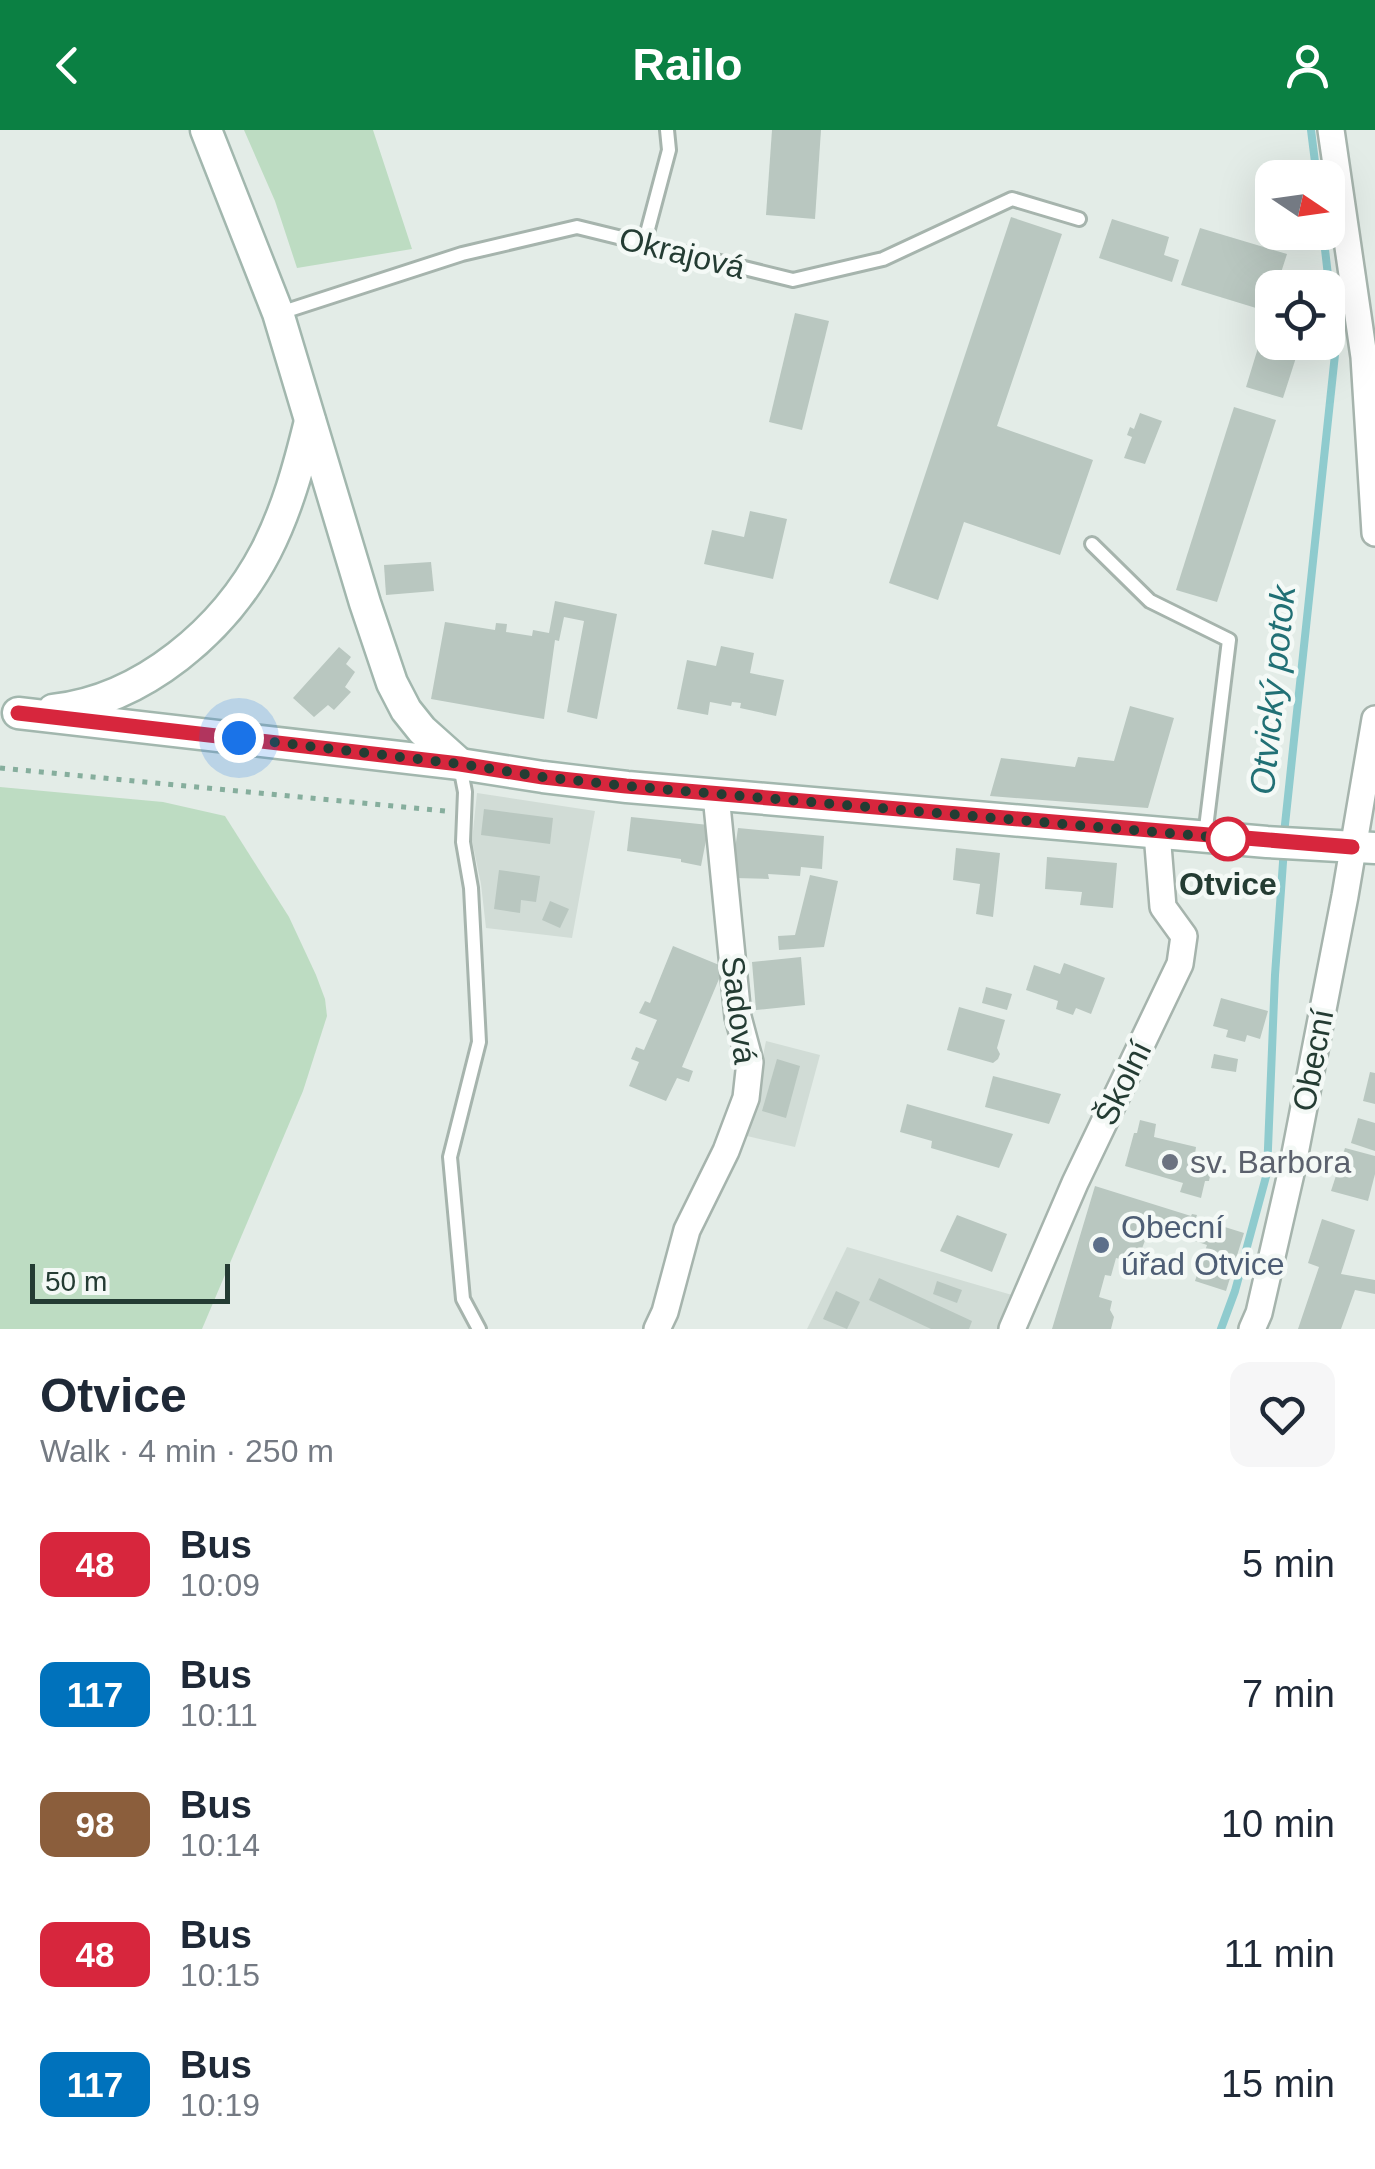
<!DOCTYPE html>
<html lang="en">
<head>
<meta charset="utf-8">
<style>
	body { margin:0; font-family:Helvetica,sans-serif; background:#f6f6f7; color:#1f2937; height:100vh; display:flex; flex-direction:column; font-size:38px; white-space:nowrap }
	* { box-sizing:border-box; margin:0 }
	p { font-size:32px; color:#747a83 }
	.icon { flex:none; width:55px; height:55px; fill:none; stroke:currentColor; stroke-width:2; stroke-linecap:round; stroke-linejoin:round }
	.map { position:relative; height:1199px; overflow:hidden }
	.sheet { display:flex; flex-direction:column; background:#fff; flex:1 }
	.sheet>* { flex:none }
	.badge { padding:0 20px; border-radius:15px; font-size:35px; line-height:65px }
	.needle { width:65px; rotate:103deg }
	.buttons { position:absolute; left:1255px; top:30px; display:grid; gap:20px }
	.buttons a { display:grid; place-items:center; width:90px; height:90px; border-radius:20px; background:#fff; box-shadow:0 10px 40px #0002; font-size:50px }
	.scale { position:absolute; left:30px; bottom:25px; width:200px; box-sizing:border-box; padding-left:10px; border:5px solid #243c33; border-top:0; font-size:28px; line-height:35px; white-space:nowrap; color:#243c33; -webkit-text-stroke:8px #f4f9f6; paint-order:stroke }
	.you { position:absolute; width:50px; height:50px; margin:-25px; border:8px solid #fff; border-radius:50%; background:#1a73e8; box-shadow:0 0 0 15px #1a73e833 }
	.map>.badge { position:absolute; translate:-50% -50%; box-shadow:0 0 0 5px #fff }
	.round { display:grid; place-items:center; flex:none; width:105px; height:105px; border-radius:20px; background:#f6f6f7 }
	.overview { display:flex; align-items:center; justify-content:space-between; height:170px; padding:0 40px }
	h1 { font-size:48px; font-weight:800; line-height:75px }
	ul { padding:0; list-style:none }
	li { display:flex; align-items:center; gap:30px; height:130px; padding:0 40px }
	li div { flex:1 }
	li b { display:block; font-size:38px }
	li em { font-style:normal }
	li .badge { min-width:110px; font-weight:700; text-align:center }
	header { display:flex; justify-content:space-between; align-items:center; height:130px; padding:0 40px; background:#0b8043; color:#fff; font-size:45px; font-weight:800 }
	.map>svg:first-child { display:block }
</style>
</head>
<body>
<header><svg class="icon" aria-label="back" viewBox="0 0 24 24"><path d="M15 5l-7 7 7 7"/></svg>Railo<svg class="icon" aria-label="person" viewBox="0 0 24 24"><circle cx="12" cy="8" r="4"/><path d="M4 21q1-7 8-7t8 7"/></svg></header>
<div class="map">
<svg width="1375" height="1199" viewBox="0 0 1375 1199">
	<rect width="100%" height="100%" fill="#e3ece7"/>
	<g fill="#d1dcd6">
		<polygon points="477,663 595,681 572,808 486,798 481,754 472,711"/>
		<polygon points="766,911 820,925 795,1017 747,1006"/>
		<polygon points="847,1117 1012,1165 998,1199 807,1199"/>
	</g>
	<g fill="#bddcc2">
		<polygon points="244,0 373,0 412,119 297,138 275,71"/>
		<polygon points="0,657 163,672 225,686 289,787 316,845 325,869 327,886 303,961 202,1199 0,1199"/>
	</g>
	<g fill="none" stroke-linecap="round" stroke-linejoin="round">
		<g stroke="#8fcbce" stroke-width="8">
			<polyline points="1311,0 1317,48"/>
			<polyline points="1284,704 1336,215 1323,102"/>
			<polyline points="1221,1199 1235,1161 1267,1043 1275,845 1284,718"/>
		</g>
	</g>
	<g fill="#b9c7c0">
		<polygon points="772,0 821,0 815,89 766,85"/>
		<polygon points="1011,87 1062,104 997,296 1093,330 1060,425 964,392 938,470 889,453"/>
		<polygon points="1112,89 1169,107 1164,125 1179,130 1172,152 1099,128"/>
		<polygon points="1200,98 1287,124 1278,152 1293,158 1272,158 1272,212 1301,212 1283,268 1246,257 1269,182 1181,155"/>
		<polygon points="795,183 829,191 802,300 769,292"/>
		<polygon points="1234,277 1276,290 1217,472 1176,460"/>
		<polygon points="1140,283 1162,291 1145,334 1124,328 1132,307 1127,305 1130,297 1134,299"/>
		<polygon points="750,381 787,389 773,449 704,434 712,400 744,407"/>
		<polygon points="431,432 434,461 386,465 384,435"/>
		<polygon points="555,471 617,484 597,589 567,582 584,491 564,487 559,511 555,510 544,589 431,569 445,492 495,500 496,493 507,494 506,502 532,506 533,500 549,503"/>
		<polygon points="721,516 754,523 750,543 784,550 776,586 740,578 741,573 732,572 731,576 710,572 708,585 677,579 687,530 716,536"/>
		<polygon points="339,517 351,527 346,534 355,542 345,557 351,562 334,580 328,575 314,587 293,568"/>
		<polygon points="1130,576 1174,588 1148,678 990,666 1001,628 1075,637 1078,627 1114,631"/>
		<polygon points="484,679 553,688 550,714 481,705"/>
		<polygon points="631,687 709,695 701,736 681,732 681,729 627,721"/>
		<polygon points="738,698 824,706 822,739 801,737 800,746 768,744 769,749 735,748 734,726"/>
		<polygon points="956,718 1000,723 993,787 976,784 980,754 953,750"/>
		<polygon points="1047,727 1117,733 1113,778 1080,775 1082,762 1045,759"/>
		<polygon points="499,740 540,746 536,772 521,770 520,783 494,779"/>
		<polygon points="810,745 838,751 824,817 779,820 778,806 795,805"/>
		<polygon points="550,771 569,779 560,798 542,790"/>
		<polygon points="673,816 724,837 682,937 693,941 689,952 677,948 666,971 629,956 639,932 631,929 636,917 644,920 657,890 639,883 645,871 650,873"/>
		<polygon points="801,827 805,875 756,880 752,832"/>
		<polygon points="1064,833 1105,848 1091,884 1076,878 1073,885 1056,879 1058,871 1026,860 1034,835 1060,844"/>
		<polygon points="986,857 1012,864 1007,880 982,873"/>
		<polygon points="1221,868 1268,881 1260,909 1247,905 1245,912 1226,907 1228,900 1213,896"/>
		<polygon points="959,877 1005,890 997,918 1000,924 998,929 993,933 947,920"/>
		<polygon points="1214,924 1238,929 1236,942 1211,938"/>
		<polygon points="777,929 800,936 786,988 762,981"/>
		<polygon points="1370,942 1375,943 1375,974 1363,971"/>
		<polygon points="993,946 1061,964 1049,994 985,977"/>
		<polygon points="907,974 1013,1004 999,1038 931,1018 932,1011 900,1002"/>
		<polygon points="1358,988 1375,993 1375,1021 1351,1013"/>
		<polygon points="1140,990 1156,994 1154,1007 1196,1017 1195,1024 1214,1028 1209,1051 1205,1051 1201,1068 1180,1062 1183,1053 1125,1036 1134,1003 1137,1003"/>
		<polygon points="1345,1018 1375,1026 1375,1044 1368,1071 1331,1061"/>
		<polygon points="1095,1056 1191,1086 1192,1084 1197,1085 1196,1088 1244,1103 1226,1161 1195,1151 1207,1115 1180,1106 1182,1099 1143,1086 1138,1102 1147,1105 1140,1124 1133,1122 1130,1131 1116,1128 1111,1146 1105,1145 1099,1167 1112,1171 1110,1180 1114,1187 1111,1199 1052,1199"/>
		<polygon points="957,1085 1007,1104 992,1142 940,1121"/>
		<polygon points="1322,1089 1355,1100 1341,1144 1375,1150 1375,1164 1355,1160 1341,1199 1298,1199 1319,1137 1308,1133"/>
		<polygon points="879,1148 972,1191 969,1199 931,1199 869,1170"/>
		<polygon points="937,1151 962,1160 957,1173 933,1164"/>
		<polygon points="836,1161 860,1172 847,1199 823,1189"/>
	</g>
	<g fill="none" stroke-linecap="round" stroke-linejoin="round">
		<g stroke="#a6b4ad" stroke-width="18">
			<g id="lane">
				<polyline points="644,114 669,20 667,0"/>
				<polyline points="280,183 462,124 577,97 793,150 883,129 1012,69 1079,89"/>
				<polyline points="1092,414 1150,471 1229,510 1205,706"/>
				<polyline points="460,636 465,662 463,712 471,758 479,912 450,1027 463,1169 479,1199"/>
			</g>
		</g>
		<g stroke="#a6b4ad" stroke-width="30">
			<g id="street">
				<polyline points="1331,0 1364,227 1375,403"/>
				<polyline points="657,1199 665,1182 687,1100 726,1021 746,968 750,932 738,887 716,665"/>
				<polyline points="1012,1199 1075,1053 1180,834 1184,806 1163,777 1157,703"/>
				<polyline points="1252,1199 1259,1183 1292,1039 1345,766 1375,589"/>
			</g>
		</g>
		<g stroke="#a2b7ae" stroke-width="35">
			<g id="secondary">
				<polyline points="206,0 278,183 365,473 392,553 406,580 422,600 460,634"/>
				<path d="M53 580C143 570 225 500 266 421 287 380 299 336 310 291"/>
				<polyline points="18,583 460,634 543,647 627,657 1267,712 1375,718"/>
			</g>
		</g>
		<polyline stroke="#86ae9d" stroke-width="5" stroke-dasharray="5 8" stroke-linecap="butt" points="0,638 446,681"/>
		<use href="#lane" stroke="#fff" stroke-width="12"/>
		<use href="#street" stroke="#fff" stroke-width="25"/>
		<use href="#secondary" stroke="#fff" stroke-width="30"/>
	</g>
	<g fill="none" stroke-linecap="round" stroke-linejoin="round">
		<g stroke="#fff" stroke-width="22">
			<polyline id="line" points="18,583 460,634 543,647 626,656 1352,717"/>
		</g>
		<use href="#line" stroke="#d7263d" stroke-width="15"/>
		<polyline stroke="#243c33" stroke-width="10" stroke-dasharray="0 18" points="239,608 460,634 543,647 626,656 1236,709 1228,709"/>
	</g>
	<circle fill="#fff" stroke="#d7263d" stroke-width="5" cx="1228" cy="709" r="20"/>
	<circle fill="#6b7280" stroke="#f4f9f6" stroke-width="4" cx="1170" cy="1032" r="10"/>
	<circle fill="#5c6f8a" stroke="#f4f9f6" stroke-width="4" cx="1101" cy="1115" r="10"/>
	<g text-anchor="middle" dominant-baseline="central" stroke-width="9" stroke-linejoin="round" paint-order="stroke">
		<g font-size="32" fill="#243c33" stroke="#f4f9f6">
			<text transform="translate(682 123) rotate(14)">Okrajová</text>
			<text transform="translate(739 880) rotate(83)">Sadová</text>
			<text transform="translate(1313 930) rotate(-79)">Obecní</text>
			<text transform="translate(1123 953) rotate(-64)">Školní</text>
		</g>
		<g font-size="32" font-weight="bold" fill="#243c33" stroke="#f4f9f6">
			<text x="1228" y="754">Otvice</text>
		</g>
		<g font-size="32" fill="#5b616d" stroke="#f4f9f6" text-anchor="start">
			<text x="1190" y="1032">sv. Barbora</text>
		</g>
		<g font-size="32" fill="#4e5e75" stroke="#f4f9f6" text-anchor="start">
			<text x="1121" y="1097">Obecní<tspan x="1121" dy="37">úřad Otvice</tspan></text>
		</g>
		<g font-size="35" font-style="italic" fill="#217075" stroke="#f4f9f6">
			<text transform="translate(1272 560) rotate(-84)">Otvický potok</text>
		</g>
	</g>
</svg>
<div class="buttons">
<a><svg class="needle" viewBox="-14 -14 28 28"><path d="M0-13l5 13h-10z" fill="#e53935"/><path d="M0 13l5-13h-10z" fill="#747a83"/></svg></a>
<a><svg class="icon" aria-label="locate" viewBox="0 0 24 24"><circle cx="12" cy="12" r="6"/><path d="M12 2v4M12 18v4M2 12h4M18 12h4"/></svg></a>
</div>
<div class="scale">50 m</div>
<div class="you" style="left:239px;top:608px"></div>
</div>
<section class="sheet">
<div class="overview"><div><h1>Otvice</h1><p>Walk · 4 min · 250 m</p></div><a class="round"><svg class="icon" aria-label="heart" viewBox="0 0 24 24"><path d="M12 20l-8-8c-3-5 5-10 8-4 3-6 11-1 8 4z"/></svg></a></div>
<ul>
<li><span class="badge" style="background:#d7263d;color:#fff">48</span><div><b>Bus</b><p>10:09</p></div><em>5 min</em></li>
<li><span class="badge" style="background:#0072bc;color:#fff">117</span><div><b>Bus</b><p>10:11</p></div><em>7 min</em></li>
<li><span class="badge" style="background:#8b5e3c;color:#fff">98</span><div><b>Bus</b><p>10:14</p></div><em>10 min</em></li>
<li><span class="badge" style="background:#d7263d;color:#fff">48</span><div><b>Bus</b><p>10:15</p></div><em>11 min</em></li>
<li><span class="badge" style="background:#0072bc;color:#fff">117</span><div><b>Bus</b><p>10:19</p></div><em>15 min</em></li>
</ul>
</section>
</body>
</html>
